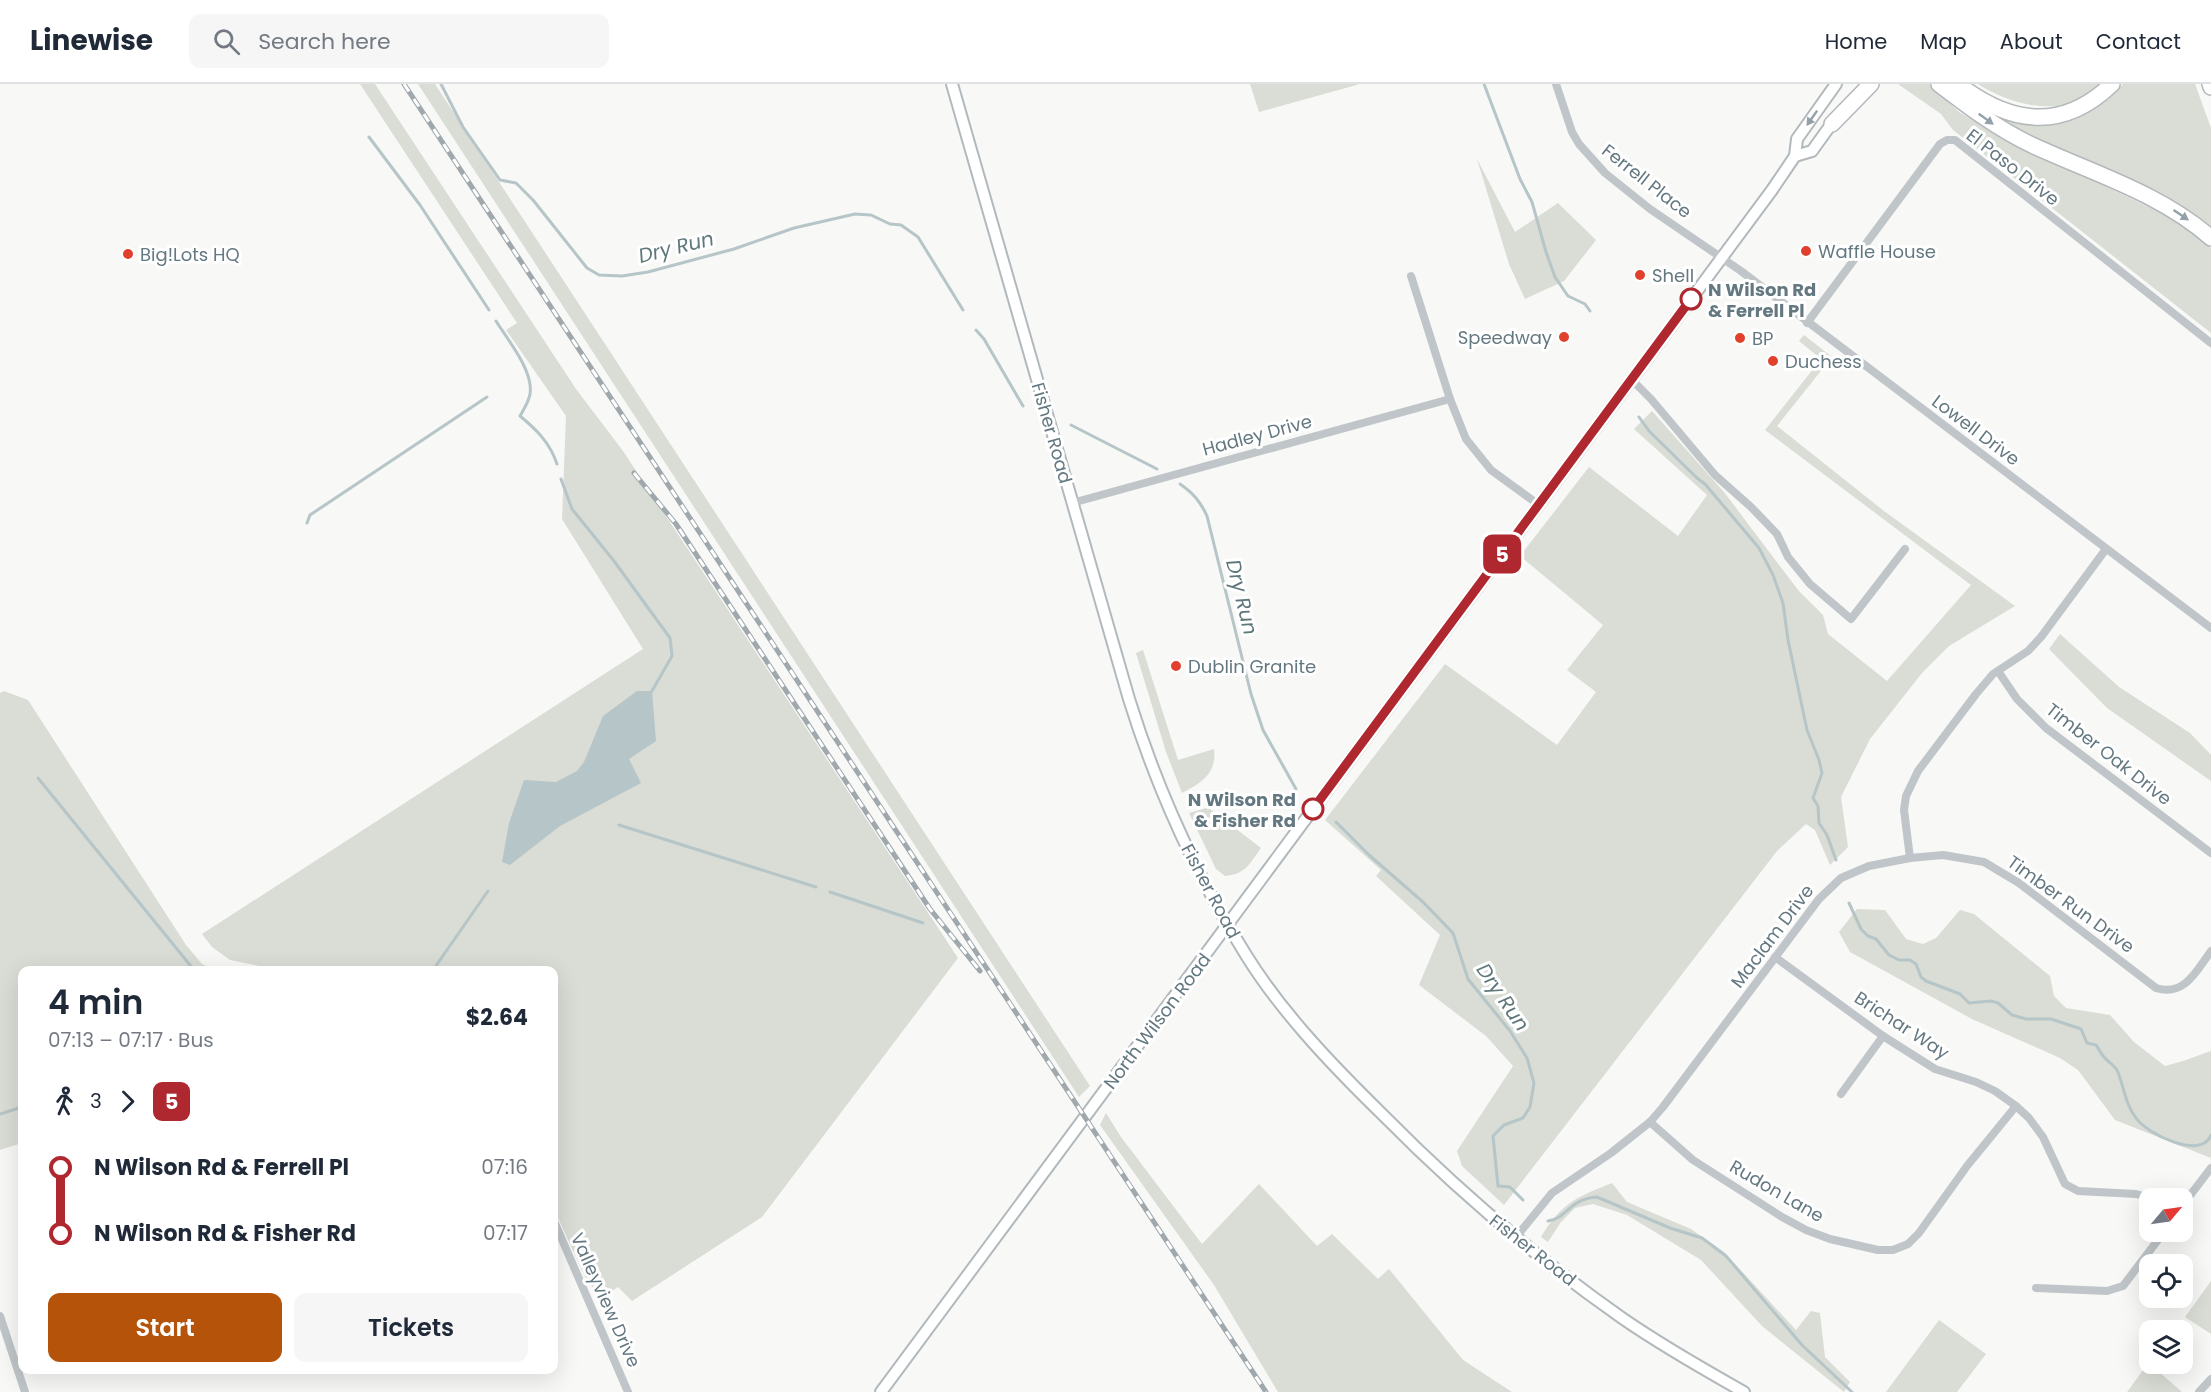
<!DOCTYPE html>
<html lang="en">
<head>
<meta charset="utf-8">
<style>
	body { margin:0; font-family:Poppins,sans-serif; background:#f6f6f7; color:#1f2937; height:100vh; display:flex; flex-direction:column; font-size:22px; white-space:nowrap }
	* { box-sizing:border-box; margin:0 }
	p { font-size:20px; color:#747a83 }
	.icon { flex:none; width:33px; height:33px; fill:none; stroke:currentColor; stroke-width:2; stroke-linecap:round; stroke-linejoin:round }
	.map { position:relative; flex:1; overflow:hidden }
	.details { position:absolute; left:18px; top:882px; width:540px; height:408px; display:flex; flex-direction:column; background:#fff; border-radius:12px; box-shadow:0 6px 24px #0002 }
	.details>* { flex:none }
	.badge { padding:0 12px; border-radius:9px; font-size:21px; line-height:39px }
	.needle { width:39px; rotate:61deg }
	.tools { position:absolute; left:2139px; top:1104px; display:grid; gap:12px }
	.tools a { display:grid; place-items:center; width:54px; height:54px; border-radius:12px; background:#fff; box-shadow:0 6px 24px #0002; font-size:30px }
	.map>.badge { position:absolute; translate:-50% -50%; box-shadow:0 0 0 3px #fff }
	.legs { display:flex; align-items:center; gap:9px; height:66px; padding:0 30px; font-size:20px }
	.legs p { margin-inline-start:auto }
	.summary { display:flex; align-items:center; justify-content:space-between; height:102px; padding:0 30px }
	h1 { font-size:33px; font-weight:600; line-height:45px }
	.button { display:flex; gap:12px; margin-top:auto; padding:12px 30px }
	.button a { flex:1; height:69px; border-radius:12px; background:#b45309; color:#fff; font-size:24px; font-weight:600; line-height:69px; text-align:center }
	.button a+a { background:#f6f6f7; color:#1f2937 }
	ul { padding:0 30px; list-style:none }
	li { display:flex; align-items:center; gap:21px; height:66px; font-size:22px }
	li i { display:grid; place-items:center; width:9px; height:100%; margin:0 8px; background:currentColor }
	li i::after { content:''; width:15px; height:15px; margin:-8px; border:4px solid; border-radius:50%; background:#fff }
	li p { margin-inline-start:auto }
	li:first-child i { background:linear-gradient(#0000 50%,currentColor 0) }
	li:last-child i { background:linear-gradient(currentColor 50%,#0000 0) }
	header { display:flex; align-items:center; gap:36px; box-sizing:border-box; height:84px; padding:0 30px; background:#fff; border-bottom:2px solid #e0e1e3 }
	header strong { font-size:28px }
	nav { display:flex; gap:33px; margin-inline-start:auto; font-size:21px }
	.search { width:420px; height:54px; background:#f6f6f7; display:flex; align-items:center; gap:15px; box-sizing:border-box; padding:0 21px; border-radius:12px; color:#747a83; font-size:22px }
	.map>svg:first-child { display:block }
</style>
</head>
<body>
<header>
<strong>Linewise</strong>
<div class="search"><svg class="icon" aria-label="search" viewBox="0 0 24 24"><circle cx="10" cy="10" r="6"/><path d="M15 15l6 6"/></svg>Search here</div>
<nav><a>Home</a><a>Map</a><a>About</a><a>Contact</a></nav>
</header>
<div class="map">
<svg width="2211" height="1308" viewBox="0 0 2211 1308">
	<rect width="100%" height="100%" fill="#f8f8f6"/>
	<g fill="#d9ddd5">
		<polygon points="360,0 375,0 576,305 623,367 958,874 762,1133 632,1217 618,1203 600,1215 584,1191 554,1125 554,886 279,886 230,876 212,863 202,850 643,565 562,435 566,332 506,246 517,239"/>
		<polygon points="418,0 435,0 1077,982 1090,1002 1079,1013"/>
		<polygon points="1250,0 1360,0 1259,28"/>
		<polygon points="1898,0 1929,0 1959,28 2000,52 2153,125 2178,139 2207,160 2211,164 2211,249 1953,46 1941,30"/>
		<path d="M1978 0H2102C2096 5 2089 10 2082 14 2051 32 2005 18 1978 0Z"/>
		<path d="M2123 0H2195L2211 44V148L2125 94 2020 50 1998 36 2000 32C2056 37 2081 44 2123 0Z"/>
		<polygon points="1477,75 1515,148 1558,119 1596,156 1564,197 1525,215 1509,180"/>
		<polygon points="1804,251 1832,273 1777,342 1884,427 2015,522 1949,562 1922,589 1870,655 1841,713 1848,763 1830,781 1815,746 1806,740 1777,767 1504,1121 1462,1082 1457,1067 1513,982 1486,952 1419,901 1440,851 1376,792 1381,786 1325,736 1445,580 1557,661 1596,608 1567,586 1603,541 1520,472 1589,383 1678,452 1707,411 1634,345 1652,327 1724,408 1798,506 1823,531 1828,550 1887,597 1971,501 1765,346 1821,275 1799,257"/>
		<polygon points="2060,550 2119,603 2190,649 2211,671 2211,697 2107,624 2049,565"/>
		<path d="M1143 566 1178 676 1214 665C1217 690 1201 699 1182 709L1166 668 1136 569Z"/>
		<polygon points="4,607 28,616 186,861 202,880 215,886 22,886 22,1059 0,1066 0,609"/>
		<path d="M1206 724 1210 725 1261 764C1250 779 1246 790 1225 792L1216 785 1189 729Z"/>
		<polygon points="1857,825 1885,826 1906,855 1923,860 1936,854 1960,826 1974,830 2050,892 2054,912 2066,924 2110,931 2134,958 2165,982 2183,977 2211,967 2211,1074 2115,1036 2078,986 2060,974 1972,935 1850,868 1839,848"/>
		<polygon points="1106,1029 1121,1053 1202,1160 1259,1100 1317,1162 1332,1150 1378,1195 1389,1185 1463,1276 1512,1308 1278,1308 1214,1201 1100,1041"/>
		<path d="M1612 1099 1627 1118 1691 1145 1724 1168 1796 1246 1811 1227 1820 1229 1825 1273 1850 1298 1844 1308 1762 1242 1701 1176 1627 1131 1593 1120 1575 1124 1561 1138 1548 1158 1541 1153C1561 1119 1577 1113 1612 1099Z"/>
		<polygon points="2211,1197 2211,1250 2185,1233"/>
		<polygon points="1939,1236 1986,1270 1957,1308 1886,1308"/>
		<polygon points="2149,1278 2150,1280 2182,1308 2127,1308"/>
	</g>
	<polygon fill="#b6c5c7" points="637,607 652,607 656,657 629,675 641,699 560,742 510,781 502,778 509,739 524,696 556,698 577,687 584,678 603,632"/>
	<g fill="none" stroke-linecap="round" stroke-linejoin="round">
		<g stroke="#b6c5c7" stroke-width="3">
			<polyline points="441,0 463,43 500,96 516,99 533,116 587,184 599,191 622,192 648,188 734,165 794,144 855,130 871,131 890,140 901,141 918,153 963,226"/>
			<polyline points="1484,0 1520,95 1532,118 1546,168 1555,193 1568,212 1585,220 1590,227"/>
			<polyline points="369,53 420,121 489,226"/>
			<path d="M496 237C507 255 534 287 530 310 529 317 524 325 520 332 537 346 550 359 557 380"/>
			<polyline points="976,246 984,255 1023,322"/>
			<polyline points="1639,333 1649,347 1697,394 1705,400 1759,464 1773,491 1783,519 1788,556 1807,646 1819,676 1822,689 1813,714 1818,722 1819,739 1827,751 1836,776"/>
			<polyline points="1071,341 1157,385"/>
			<polyline points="561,395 572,425 614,477 670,554 672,572 652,607"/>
			<path d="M1180 400C1193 409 1200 417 1207 432L1251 610 1263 646 1296 705"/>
			<polyline points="307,439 310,431 487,313"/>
			<polyline points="38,694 194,886"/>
			<polyline points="1336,738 1369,771 1423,818 1453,849 1468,895 1510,947 1527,974 1534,999 1530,1023 1523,1034 1504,1041 1493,1052 1498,1102 1510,1103 1523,1116"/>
			<polyline points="619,741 816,803"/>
			<polyline points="830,808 923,839"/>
			<path d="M1849 819 1861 845 1868 852 1876 855 1889 871 1899 876H1910L1916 880 1921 893 1926 897 1960 910 1969 919 1991 917 1998 919 2012 931 2026 935H2051L2081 945 2087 959 2096 961C2099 965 2101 970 2104 973 2108 978 2114 981 2117 986 2124 1002 2125 1020 2136 1034 2146 1049 2201 1077 2211 1051"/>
			<polyline points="433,886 488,807"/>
			<polyline points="0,1030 22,1023"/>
			<path d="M1548 1137C1566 1135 1569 1115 1597 1113L1670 1144 1702 1154 1726 1172 1802 1261 1852 1308"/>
		</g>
		<g stroke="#b2b9bd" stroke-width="14">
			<g id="secondary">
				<path d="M952 0 1129 615C1157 705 1196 791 1246 871 1282 929 1333 982 1382 1030 1456 1105 1535 1173 1622 1234 1661 1261 1703 1285 1744 1308"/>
				<polyline points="1795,72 1812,67 1835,35"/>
				<polyline points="881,1308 1772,106 1795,72 1797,55 1836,0"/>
			</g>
		</g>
		<g stroke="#b3b8bb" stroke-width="18">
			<g id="motorway">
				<path d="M1939 0C1969 23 1998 45 2032 61 2092 89 2160 109 2211 154"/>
				<path d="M1958 0C2010 40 2062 48 2112 0"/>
				<polyline points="2210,0 2211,3"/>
				<polyline points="1832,40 1871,0"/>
			</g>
		</g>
		<g stroke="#bfc5c8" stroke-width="8">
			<polyline points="1556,0 1572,48 1579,60 1605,89 1650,125 1741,187 2211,544"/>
			<polyline points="1411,192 1450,315 1466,355 1491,386 1539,421"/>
			<polyline points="1807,239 1940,60 1947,56 1955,56 2211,259"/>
			<polyline points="1632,296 1651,315 1715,391 1751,423 1777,450 1788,473 1810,500 1851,535 1905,465"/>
			<polyline points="1072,419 1450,315"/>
			<polyline points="1998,587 2017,615 2046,644 2211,769"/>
			<polyline points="1910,774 1904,726 1906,712 1918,687 1976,610 1993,590 2028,567 2041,553 2106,465"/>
			<polyline points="1775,873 1883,952 1935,985 1976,998 1995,1007 2016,1022 2029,1034 2043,1053 2065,1100 2078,1107 2136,1110 2151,1114"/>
			<polyline points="1841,1010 1883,952"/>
			<polyline points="1650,1038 1693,1076 1782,1133 1806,1146 1830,1155 1878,1166 1893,1166 1908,1160 1919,1149 1967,1082 2016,1022"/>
			<polyline points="2182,1122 2211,1084"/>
			<polyline points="554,1137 628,1308"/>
			<path d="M1516 1153 1552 1109 1611 1069 1650 1038 1663 1023 1819 815 1841 794 1869 782 1910 774 1943 771 1984 778 2019 799 2156 904C2185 913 2197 886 2211 867"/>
			<polyline points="2036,1204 2107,1207 2123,1202 2164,1148"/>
			<polyline points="0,1232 25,1308"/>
			<polyline points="2199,1308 2211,1295"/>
		</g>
		<use href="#secondary" stroke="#fff" stroke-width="10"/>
		<use href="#motorway" stroke="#fff" stroke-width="15"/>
		<g stroke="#9fa8ad" stroke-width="5">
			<g id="rail">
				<polyline points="404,0 1266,1308"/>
				<polyline points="634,389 676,440 930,825 980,887"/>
			</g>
		</g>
		<use href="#rail" stroke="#fff" stroke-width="3" stroke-dasharray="9" stroke-linecap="butt"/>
	</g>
	<defs><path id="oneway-solid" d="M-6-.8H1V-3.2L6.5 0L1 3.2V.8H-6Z" transform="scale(1.5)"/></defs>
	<g fill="#92a0a7">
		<use href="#oneway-solid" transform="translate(1812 34) rotate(125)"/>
		<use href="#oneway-solid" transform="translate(1986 35) rotate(36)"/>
		<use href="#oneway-solid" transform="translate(2181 131) rotate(34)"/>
	</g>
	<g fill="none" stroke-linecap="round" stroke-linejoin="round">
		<g stroke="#fff" stroke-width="14">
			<polyline id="line-1" points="1313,725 1691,215"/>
		</g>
		<use href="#line-1" stroke="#af272f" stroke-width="9"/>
	</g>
	<g fill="#e1402d" stroke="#fff" stroke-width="2">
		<circle cx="1806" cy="167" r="6"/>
		<circle cx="128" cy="170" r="6"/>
		<circle cx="1640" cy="191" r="6"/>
		<circle cx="1564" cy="253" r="6"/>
		<circle cx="1740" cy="254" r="6"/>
		<circle cx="1773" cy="277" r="6"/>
		<circle cx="1176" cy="582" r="6"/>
	</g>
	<g fill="#fff" stroke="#af272f" stroke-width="3">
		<circle cx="1691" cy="215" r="10"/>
		<circle cx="1313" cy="725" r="10"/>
	</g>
	<g text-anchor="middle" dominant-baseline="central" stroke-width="6" stroke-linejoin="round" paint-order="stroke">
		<g font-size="18" fill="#647881" stroke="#fff">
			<text transform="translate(2013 83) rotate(38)">El Paso Drive</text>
			<text transform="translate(1647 97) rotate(38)">Ferrell Place</text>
			<text transform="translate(1976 346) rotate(37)">Lowell Drive</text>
			<text transform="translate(1052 349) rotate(74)">Fisher Road</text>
			<text transform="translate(1257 351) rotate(-15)">Hadley Drive</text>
			<text transform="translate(2109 670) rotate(38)">Timber Oak Drive</text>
			<text transform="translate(1211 807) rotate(62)">Fisher Road</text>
			<text transform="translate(2071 820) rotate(36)">Timber Run Drive</text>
			<text transform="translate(1772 852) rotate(-53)">Maclam Drive</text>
			<text transform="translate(1157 937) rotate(-53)">North Wilson Road</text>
			<text transform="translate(1902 941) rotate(33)">Brichar Way</text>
			<text transform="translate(1777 1107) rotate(30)">Rudon Lane</text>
			<text transform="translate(1533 1166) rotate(38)">Fisher Road</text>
			<text transform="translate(606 1216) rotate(66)">Valleyview Drive</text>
		</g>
		<g font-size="18" fill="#647881" stroke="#fff" text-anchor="start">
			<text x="1818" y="167">Waffle House</text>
			<text x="140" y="170">Big!Lots HQ</text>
			<text x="1652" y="191">Shell</text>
			<text x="1552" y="253" text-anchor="end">Speedway</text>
			<text x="1752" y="254">BP</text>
			<text x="1785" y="277">Duchess</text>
			<text x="1188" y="582">Dublin Granite</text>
		</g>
		<g font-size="18" font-weight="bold" fill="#647881" stroke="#fff" text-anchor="start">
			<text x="1708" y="205">N Wilson Rd<tspan x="1708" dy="21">&amp; Ferrell Pl</tspan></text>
			<text x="1296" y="715" text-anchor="end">N Wilson Rd<tspan x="1296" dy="21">&amp; Fisher Rd</tspan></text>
		</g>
		<g font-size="20" font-style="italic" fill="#5e777b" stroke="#fff">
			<text transform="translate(676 163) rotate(-14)">Dry Run</text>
			<text transform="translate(1242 513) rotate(76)">Dry Run</text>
			<text transform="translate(1503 913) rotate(56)">Dry Run</text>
		</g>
	</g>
</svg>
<div class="tools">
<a><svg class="needle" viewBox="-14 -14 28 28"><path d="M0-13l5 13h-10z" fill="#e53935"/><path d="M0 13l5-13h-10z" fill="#747a83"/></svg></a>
<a><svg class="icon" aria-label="locate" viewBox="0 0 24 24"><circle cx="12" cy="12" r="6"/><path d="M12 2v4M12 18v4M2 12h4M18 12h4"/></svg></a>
<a><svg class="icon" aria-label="layers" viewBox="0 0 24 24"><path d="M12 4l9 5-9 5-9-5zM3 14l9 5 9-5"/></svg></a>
</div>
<b class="badge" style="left:1502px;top:470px;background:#af272f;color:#fff">5</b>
<section class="details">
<div class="summary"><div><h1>4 min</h1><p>07:13 – 07:17 · Bus</p></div><b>$2.64</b></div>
<div class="legs"><svg class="icon" aria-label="walk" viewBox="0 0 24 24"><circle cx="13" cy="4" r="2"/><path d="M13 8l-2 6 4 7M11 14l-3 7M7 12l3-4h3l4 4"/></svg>3<svg class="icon" aria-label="forward" viewBox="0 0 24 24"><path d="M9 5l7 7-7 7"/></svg><b class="badge" style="background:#af272f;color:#fff">5</b></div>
<ul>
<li><i style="color:#af272f"></i><b>N Wilson Rd &amp; Ferrell Pl</b><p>07:16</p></li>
<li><i style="color:#af272f"></i><b>N Wilson Rd &amp; Fisher Rd</b><p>07:17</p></li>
</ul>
<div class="button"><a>Start</a><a>Tickets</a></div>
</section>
</div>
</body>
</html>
